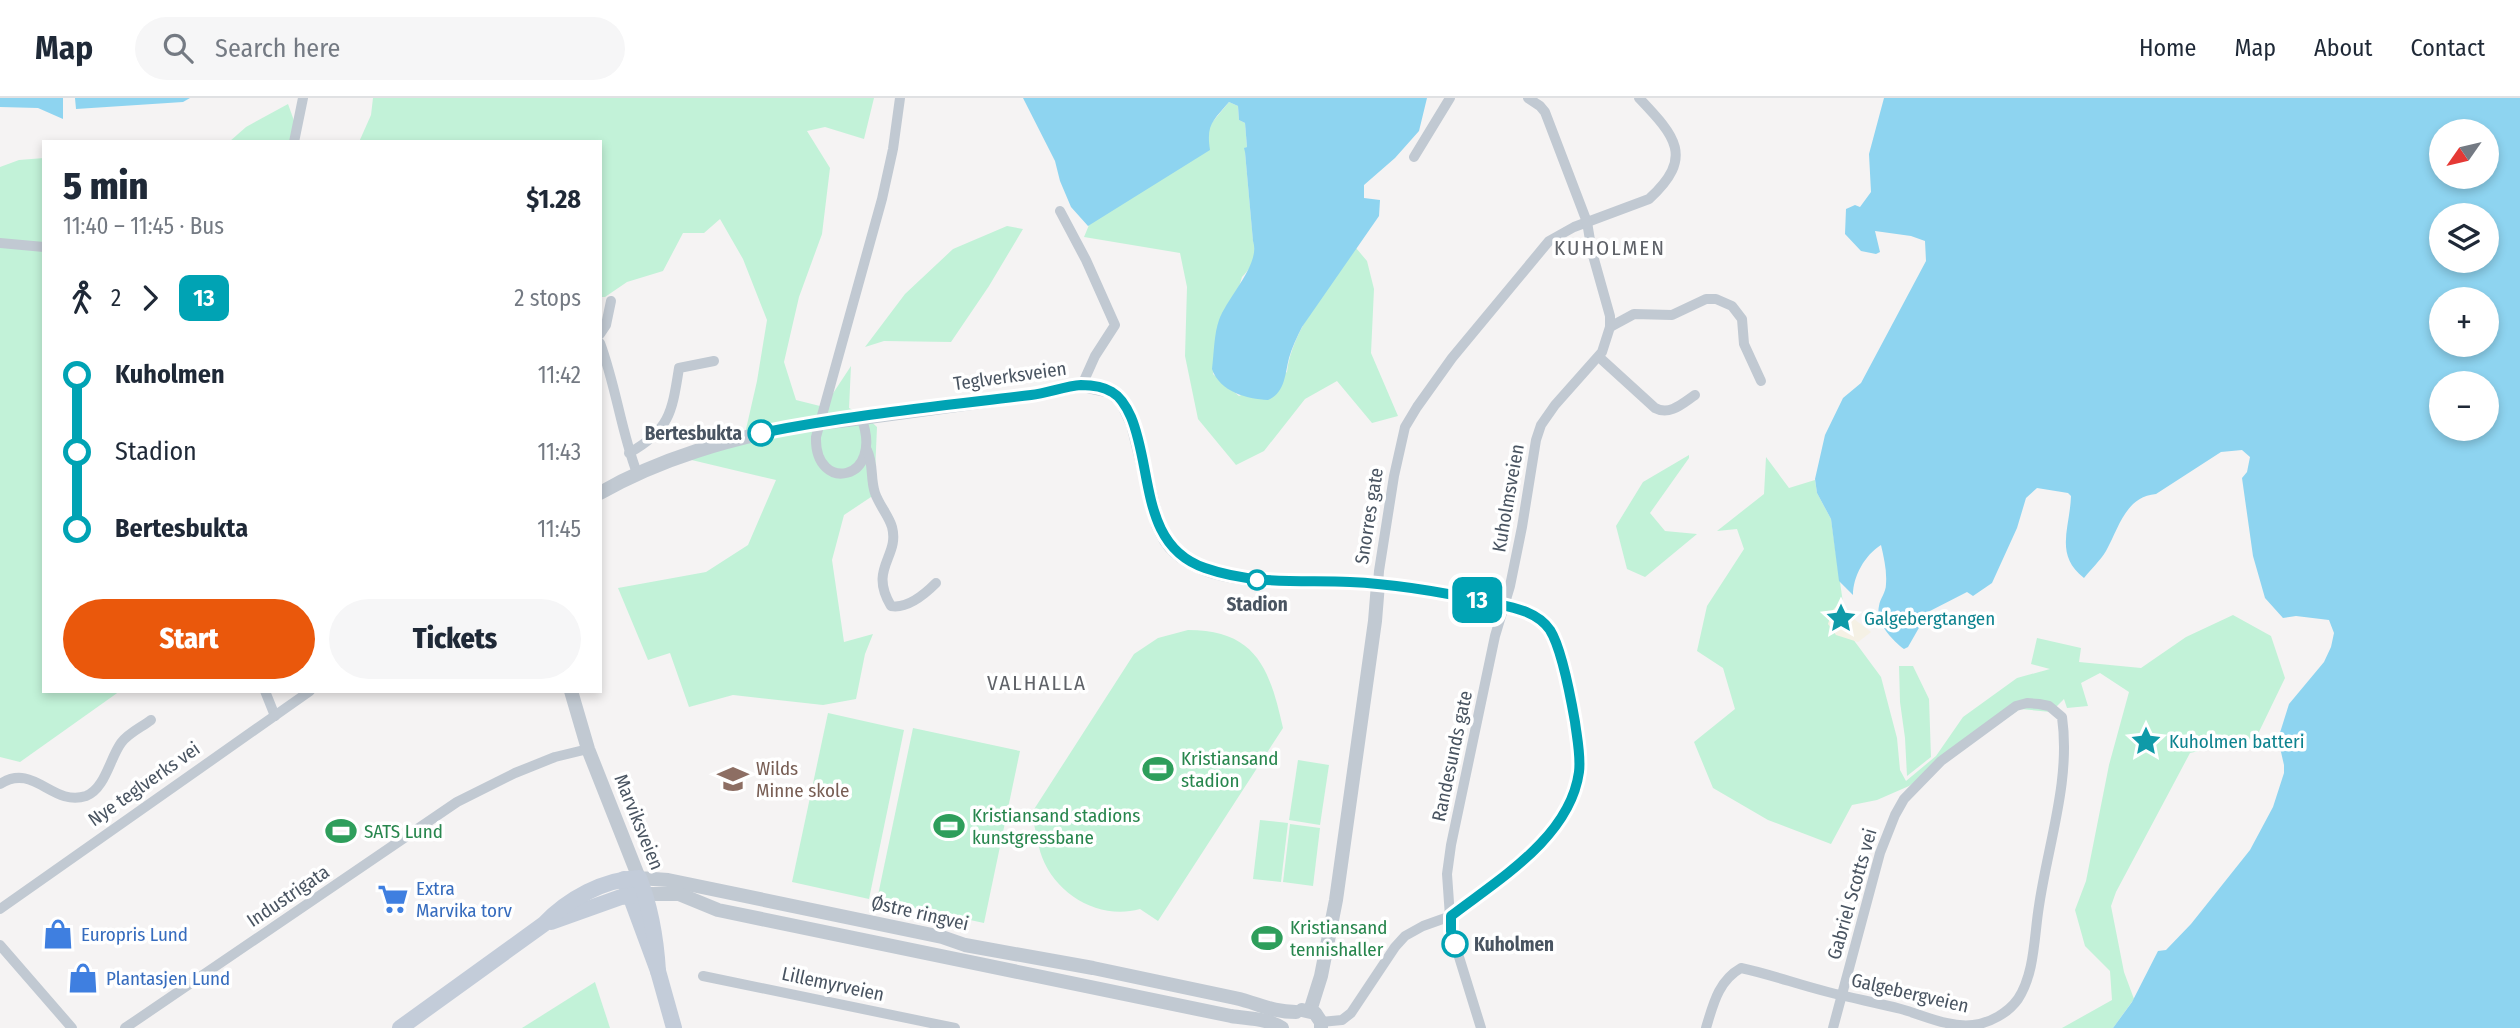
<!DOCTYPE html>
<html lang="en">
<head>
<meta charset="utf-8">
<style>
	body { margin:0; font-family:"Fira Sans Condensed",sans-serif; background:#f6f6f7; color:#1f2937; height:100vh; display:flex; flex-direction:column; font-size:26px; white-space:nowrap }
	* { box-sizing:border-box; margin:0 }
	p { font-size:23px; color:#747a83 }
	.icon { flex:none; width:38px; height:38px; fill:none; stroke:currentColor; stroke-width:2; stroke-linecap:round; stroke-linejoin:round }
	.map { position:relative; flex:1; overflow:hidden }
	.panel { position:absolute; left:42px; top:42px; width:560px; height:553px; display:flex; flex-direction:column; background:#fff; border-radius:0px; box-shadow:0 4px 10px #0003 }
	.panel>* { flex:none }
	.badge { padding:0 14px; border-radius:10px; font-size:24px; line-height:46px }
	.needle { width:46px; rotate:236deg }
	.buttons { position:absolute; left:2429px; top:21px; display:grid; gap:14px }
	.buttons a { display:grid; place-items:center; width:70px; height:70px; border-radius:50%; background:#fff; box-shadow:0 4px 10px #0003; font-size:35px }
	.map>.badge { position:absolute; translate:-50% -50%; box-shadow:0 0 0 4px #fff }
	.legs { display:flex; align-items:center; gap:10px; height:77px; padding:0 21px; font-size:23px }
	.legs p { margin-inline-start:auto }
	.overview { display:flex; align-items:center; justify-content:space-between; height:119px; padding:0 21px }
	h1 { font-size:38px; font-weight:800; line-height:52px }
	.button { display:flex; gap:14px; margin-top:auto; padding:14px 21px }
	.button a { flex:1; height:80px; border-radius:42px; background:#ea580c; color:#fff; font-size:28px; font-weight:800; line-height:80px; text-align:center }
	.button a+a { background:#f6f6f7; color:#1f2937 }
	ul { padding:0 21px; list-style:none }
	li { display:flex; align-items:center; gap:24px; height:77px; font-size:26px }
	li i { display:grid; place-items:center; width:10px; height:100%; margin:0 9px; background:currentColor }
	li i::after { content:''; width:18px; height:18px; margin:-9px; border:5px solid; border-radius:50%; background:#fff }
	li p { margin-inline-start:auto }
	li:first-child i { background:linear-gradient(#0000 50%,currentColor 0) }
	li:last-child i { background:linear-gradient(currentColor 50%,#0000 0) }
	header { display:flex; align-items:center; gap:42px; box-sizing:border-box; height:98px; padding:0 35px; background:#fff; border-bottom:2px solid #e0e1e3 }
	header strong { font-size:33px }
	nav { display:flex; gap:38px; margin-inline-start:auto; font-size:24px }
	.search { width:490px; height:63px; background:#f6f6f7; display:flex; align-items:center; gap:18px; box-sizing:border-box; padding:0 24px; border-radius:38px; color:#747a83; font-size:26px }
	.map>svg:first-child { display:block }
</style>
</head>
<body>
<header>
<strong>Map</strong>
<div class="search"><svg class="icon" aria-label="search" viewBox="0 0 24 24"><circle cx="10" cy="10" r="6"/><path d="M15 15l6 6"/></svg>Search here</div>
<nav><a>Home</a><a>Map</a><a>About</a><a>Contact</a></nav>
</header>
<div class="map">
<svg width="2520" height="930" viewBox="0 0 2520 930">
	<rect width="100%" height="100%" fill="#f5f3f3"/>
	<g fill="#c2f2d8">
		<polygon points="373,0 874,0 864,41 825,29 807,33 830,70 822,136 799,199 784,264 796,302 824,309 851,268 849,310 865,318 877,329 874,397 844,417 832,462 844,544 873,536 865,556 856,601 823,607 733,597 689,609 670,555 648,562 618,490 706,474 748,447 776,382 679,359 744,340 757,283 767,222 743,161 720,121 704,135 683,135 663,173 627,184 605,199 600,199 600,44 359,44 371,17"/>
		<path d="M1229 4 1238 8 1239 22 1245 25 1247 49 1245 50V54L1253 142C1258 157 1252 169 1242 179L1213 276 1239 298 1287 274C1292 230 1331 186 1356 150L1367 163 1374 191 1371 255 1398 318 1372 325 1337 283 1305 301 1264 353 1236 367 1198 321 1185 258 1187 189 1180 155 1084 139 1089 127 1208 35 1210 27Z"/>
		<polygon points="288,6 297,31 294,44 229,44 246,29"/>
		<polygon points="44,60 44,593 120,593 20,664 0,659 0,69 19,62"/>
		<polygon points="1007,128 1023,131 989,188 951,244 884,243 865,249 905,196 953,151"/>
		<polygon points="1689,357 1689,360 1650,415 1665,433 1697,436 1645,479 1627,471 1616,428 1643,384"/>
		<polygon points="1766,359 1789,390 1815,382 1817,395 1831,421 1847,533 1881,579 1897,640 1900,672 1906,683 1936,658 1963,619 2017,580 2050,571 2031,566 2037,540 2081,550 2079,564 2141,570 2186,539 2233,517 2271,538 2285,580 2256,640 2190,655 2116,794 2111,808 2124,874 2134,901 2113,930 2062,930 2112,902 2110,873 2085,848 2075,812 2086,783 2109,667 2129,594 2100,575 2081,585 2088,608 2067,610 2064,601 2051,614 2020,611 1909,688 1877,702 1852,707 1831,746 1768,722 1713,690 1694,644 1735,611 1723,570 1697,553 1707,508 1744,451 1737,431 1717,433 1764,396"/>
		<path d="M1188 532C1257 532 1270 572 1283 630L1158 823 1140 811C1100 822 1057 798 1042 759 1037 746 1036 730 1031 716L1134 556 1158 540Z"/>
		<polygon points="1899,568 1913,568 1929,601 1931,659 1907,678 1905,640 1900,604"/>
		<polygon points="828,615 904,632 869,801 792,784"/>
		<polygon points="913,630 1020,653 984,825 877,802"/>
		<polygon points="1298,662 1329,667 1320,727 1289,722"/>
		<polygon points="1260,722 1288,725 1281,784 1253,781"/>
		<polygon points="1290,726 1320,730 1313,788 1283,784"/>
		<polygon points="595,884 610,930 522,930"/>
	</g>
	<polygon fill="#f5f1e5" points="1837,508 1871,534 1858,544 1836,537 1828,526 1832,513"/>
	<g fill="#8ed4f0" fill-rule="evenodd">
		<polygon points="0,0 63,0 63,21 38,10 0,9"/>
		<polygon points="75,0 190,0 183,4 76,11"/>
		<path d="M1023 0H1427L1419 33 1395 60 1364 87V100L1380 102 1379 118 1302 229C1297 239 1292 249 1289 260 1285 276 1285 295 1268 302 1247 301 1220 294 1212 271 1214 255 1214 236 1219 222 1228 198 1261 166 1253 143L1245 54 1244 50 1247 49 1245 25 1239 22 1238 8 1229 4C1213 23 1206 26 1210 52L1088 128 1071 109 1060 83 1055 63Z"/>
		<path d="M1884 0H2520V930H2113L2132 904 2158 853 2166 852 2191 826 2250 752 2273 709 2284 675V667L2278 641 2289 606 2324 564 2331 549 2334 535 2329 522 2296 518 2283 520 2265 500 2253 458 2242 380 2247 374 2250 359 2242 352 2221 354 2156 396C2125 399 2119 430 2106 453 2100 463 2091 471 2084 480 2054 457 2070 430 2071 398L2068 395 2037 390 2026 400 2017 430 1992 485 1973 498 1967 494 1928 514 1908 549 1904 551C1892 542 1875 524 1879 508 1880 500 1886 495 1886 486 1887 473 1884 460 1881 447 1865 457 1853 478 1853 497L1839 483 1831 421 1817 395 1815 381 1825 337 1843 300 1861 285 1926 163 1925 143 1911 138 1875 133 1880 154 1876 156 1861 153 1845 136 1846 111 1855 107 1860 109 1871 94 1869 56ZM2487 33V79H2441V33ZM2487 117V163H2441V117ZM2441 201H2487V247H2441ZM2487 285V331H2441V285Z"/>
	</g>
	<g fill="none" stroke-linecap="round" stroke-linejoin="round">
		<g stroke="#c1c9d2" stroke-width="10">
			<polyline points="294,44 303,0"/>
			<polyline points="1414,59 1450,0"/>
			<polyline points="1060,113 1086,162 1115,227 1095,258 1082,287"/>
			<polyline points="0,145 44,149"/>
			<polyline points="1610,229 1634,216 1672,217 1706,201 1716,201 1732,208 1742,221 1744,246 1761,283"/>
			<polyline points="600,236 606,227 611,203"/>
			<path d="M600 245C616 288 621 333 637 375"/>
			<path d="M1599 259 1655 310C1670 318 1683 305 1695 297"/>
			<path d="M861 319C886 384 814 396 816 339L882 101 893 51 900 0"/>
			<path d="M867 352C874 367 870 380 875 395 879 407 889 418 892 429 900 459 868 470 891 508 907 511 925 496 936 485"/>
			<path d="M629 355C670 332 672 314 679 270L714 263"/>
			<polyline points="265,593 275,618"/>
			<path d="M0 686C34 664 52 709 86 698 105 691 110 660 121 645 128 635 142 629 151 622"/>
			<polyline points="0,811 310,593"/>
			<polyline points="0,847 72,930"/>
			<polyline points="703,878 955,930"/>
			<path d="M1321 924 1342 922 1351 915 1395 849 1405 838 1423 828 1451 818 1541 745C1559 727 1574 701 1579 675 1583 648 1565 564 1553 538 1549 530 1543 523 1535 519 1522 510 1504 508 1489 505 1452 497 1416 490 1378 486L1379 473 1394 378 1405 329 1417 309 1452 260 1549 143 1574 129 1649 101C1695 59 1675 38 1639 0"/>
			<polyline points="125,930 457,704 515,675 555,659 588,651"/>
			<polyline points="1481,930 1451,833 1447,776 1451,747 1495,538 1510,488 1522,429 1536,342 1541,327 1555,307 1602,254 1610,229 1610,218 1592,154 1587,124 1545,14 1540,8 1528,0"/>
			<path d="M1706 930C1713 907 1718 883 1741 870 1770 876 1799 887 1828 894 1852 900 1877 905 1901 911 1923 917 1949 930 1973 927 1990 925 2008 915 2018 901 2035 875 2034 838 2039 808 2048 746 2071 682 2062 619L2049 608 2039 606 2027 605 2016 608 1941 663 1904 701 1895 717 1880 755 1833 930"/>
		</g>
		<g stroke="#c1c9d2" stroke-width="14">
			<path d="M847 322 1031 297 1082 287 1110 293 1122 303 1133 326 1158 427C1163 437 1167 446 1176 454 1212 488 1293 483 1340 483 1353 484 1365 485 1378 486L1375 523 1336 802 1321 878 1310 913"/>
			<path d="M600 395C661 360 729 341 797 328"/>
			<path d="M571 593 588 651 639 780 668 782 942 839 965 847 1093 870 1235 900C1258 905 1271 914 1296 914"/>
			<path d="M645 796H679L718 812 1231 918C1249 921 1266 920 1282 930"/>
			<polyline points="1302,912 1315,915 1321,924 1321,930"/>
		</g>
		<g stroke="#c3ccd9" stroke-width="16">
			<polyline points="624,781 658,873 674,930"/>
			<polyline points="551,824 621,799 640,797"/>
			<path d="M400 930 544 826C568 801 604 781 639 780 651 810 656 840 658 873"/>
		</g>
		<polyline stroke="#c1c9d2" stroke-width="14" points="797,328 847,322"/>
	</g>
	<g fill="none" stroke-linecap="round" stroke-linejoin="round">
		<g stroke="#fff" stroke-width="16">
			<path id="line-1" d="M761 335C850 317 941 308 1031 297 1048 295 1065 288 1081 287 1091 287 1104 289 1112 294 1121 299 1127 310 1131 319 1153 371 1140 448 1205 470 1254 487 1300 482 1350 484 1397 486 1442 494 1488 504 1510 509 1536 512 1550 532 1562 551 1571 601 1575 624 1577 640 1581 658 1579 674 1570 739 1499 781 1451 818V833L1455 846"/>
		</g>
		<use href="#line-1" stroke="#00a3b4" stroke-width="10"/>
	</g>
	<defs>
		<g id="sight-bare" transform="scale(2.415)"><path d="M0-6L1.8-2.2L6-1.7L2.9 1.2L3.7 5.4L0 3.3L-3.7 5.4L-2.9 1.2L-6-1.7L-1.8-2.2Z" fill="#0f9aa8" stroke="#fff" stroke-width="2.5" paint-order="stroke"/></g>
		<g id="stadium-bare" transform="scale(2.415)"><path d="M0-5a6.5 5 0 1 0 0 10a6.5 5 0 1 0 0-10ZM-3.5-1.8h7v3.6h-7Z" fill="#2e9e5b" stroke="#fff" stroke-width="2.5" paint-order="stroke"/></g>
		<g id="school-bare" transform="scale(2.415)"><path d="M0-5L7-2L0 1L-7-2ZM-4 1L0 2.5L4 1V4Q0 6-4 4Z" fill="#8d6e63" stroke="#fff" stroke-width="2.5" paint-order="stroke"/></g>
		<g id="supermarket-bare" transform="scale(2.415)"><path d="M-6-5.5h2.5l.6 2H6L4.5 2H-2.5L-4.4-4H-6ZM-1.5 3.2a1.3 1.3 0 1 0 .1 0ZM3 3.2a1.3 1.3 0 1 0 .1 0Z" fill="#3f7fe0" stroke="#fff" stroke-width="2.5" paint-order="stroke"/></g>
		<g id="shop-bare" transform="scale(2.415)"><path d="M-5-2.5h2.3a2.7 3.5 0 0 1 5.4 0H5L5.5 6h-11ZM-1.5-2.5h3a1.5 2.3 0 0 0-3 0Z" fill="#3f7fe0" stroke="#fff" stroke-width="2.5" paint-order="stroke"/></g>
	</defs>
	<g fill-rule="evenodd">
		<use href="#sight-bare" x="1841" y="520"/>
		<use href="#sight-bare" x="2146" y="643"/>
		<use href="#stadium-bare" x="1158" y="671"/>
		<use href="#school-bare" x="733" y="681"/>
		<use href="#stadium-bare" x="949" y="728"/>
		<use href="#stadium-bare" x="341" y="733"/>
		<use href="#supermarket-bare" x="393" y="801"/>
		<use href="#shop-bare" x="58" y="836"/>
		<use href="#stadium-bare" x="1267" y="840"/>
		<use href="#shop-bare" x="83" y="880"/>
	</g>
	<g fill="#fff" stroke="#00a3b4" stroke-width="3.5">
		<circle cx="761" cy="335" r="12"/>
		<circle cx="1257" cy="482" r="9"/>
		<circle cx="1455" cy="846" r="12"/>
	</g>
	<g text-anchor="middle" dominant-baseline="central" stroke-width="7" stroke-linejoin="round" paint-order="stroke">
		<g font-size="19" fill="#495461" stroke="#fff">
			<text transform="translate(1010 278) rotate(-8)">Teglverksveien</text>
			<text transform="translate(1508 400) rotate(-80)">Kuholmsveien</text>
			<text transform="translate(1369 418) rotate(-81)">Snorres gate</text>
			<text transform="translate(1452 658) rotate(-78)">Randesunds gate</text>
			<text transform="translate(144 686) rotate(-35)">Nye teglverks vei</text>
			<text transform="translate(639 724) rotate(68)">Marviksveien</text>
			<text transform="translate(1852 796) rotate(-74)">Gabriel Scotts vei</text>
			<text transform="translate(288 798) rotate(-34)">Industrigata</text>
			<text transform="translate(920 815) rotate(13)">Østre ringvei</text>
			<text transform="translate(833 886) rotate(12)">Lillemyrveien</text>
			<text transform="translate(1910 895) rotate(13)">Galgebergveien</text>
		</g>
		<g font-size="19" font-weight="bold" fill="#495461" stroke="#fff" text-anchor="end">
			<text x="742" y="335">Bertesbukta</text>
			<text x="1257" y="506" text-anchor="middle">Stadion</text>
			<text x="1474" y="846" text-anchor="start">Kuholmen</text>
		</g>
		<g font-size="19" fill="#0d838f" stroke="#fff" text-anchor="start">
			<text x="1864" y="520">Galgebergtangen</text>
			<text x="2169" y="643">Kuholmen batteri</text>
		</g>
		<g font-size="19" fill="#27864d" stroke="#fff" text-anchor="start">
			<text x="1181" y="660">Kristiansand<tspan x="1181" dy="22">stadion</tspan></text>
			<text x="972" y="717">Kristiansand stadions<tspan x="972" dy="22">kunstgressbane</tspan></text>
			<text x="364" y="733">SATS Lund</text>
			<text x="1290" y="829">Kristiansand<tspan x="1290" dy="22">tennishaller</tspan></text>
		</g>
		<g font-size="19" fill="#785e54" stroke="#fff" text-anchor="start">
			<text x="756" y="670">Wilds<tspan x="756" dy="22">Minne skole</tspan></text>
		</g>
		<g font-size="19" fill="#366cbe" stroke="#fff" text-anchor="start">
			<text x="416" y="790">Extra<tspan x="416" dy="22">Marvika torv</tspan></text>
			<text x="81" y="836">Europris Lund</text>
			<text x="106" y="880">Plantasjen Lund</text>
		</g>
		<g font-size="21" letter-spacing="2" fill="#5f6268" stroke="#fff">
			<text x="1610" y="150">KUHOLMEN</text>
			<text x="1037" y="585">VALHALLA</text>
		</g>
	</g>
</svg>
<div class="buttons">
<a><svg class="needle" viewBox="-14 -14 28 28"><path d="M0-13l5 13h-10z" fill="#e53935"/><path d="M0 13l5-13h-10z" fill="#747a83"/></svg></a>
<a><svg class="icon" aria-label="layers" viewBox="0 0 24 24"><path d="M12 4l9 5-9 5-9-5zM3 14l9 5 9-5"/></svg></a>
<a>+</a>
<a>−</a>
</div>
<b class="badge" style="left:1477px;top:502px;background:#00a3b4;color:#fff">13</b>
<section class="panel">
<div class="overview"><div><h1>5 min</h1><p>11:40 – 11:45 · Bus</p></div><b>$1.28</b></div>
<div class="legs"><svg class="icon" aria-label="walk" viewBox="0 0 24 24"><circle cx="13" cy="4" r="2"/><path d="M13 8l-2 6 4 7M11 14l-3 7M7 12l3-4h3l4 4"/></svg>2<svg class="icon" aria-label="forward" viewBox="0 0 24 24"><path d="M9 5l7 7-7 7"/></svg><b class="badge" style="background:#00a3b4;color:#fff">13</b><p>2 stops</p></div>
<ul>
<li><i style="color:#00a3b4"></i><b>Kuholmen</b><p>11:42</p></li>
<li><i style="color:#00a3b4"></i><span>Stadion</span><p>11:43</p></li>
<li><i style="color:#00a3b4"></i><b>Bertesbukta</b><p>11:45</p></li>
</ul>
<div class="button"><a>Start</a><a>Tickets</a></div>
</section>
</div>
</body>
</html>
